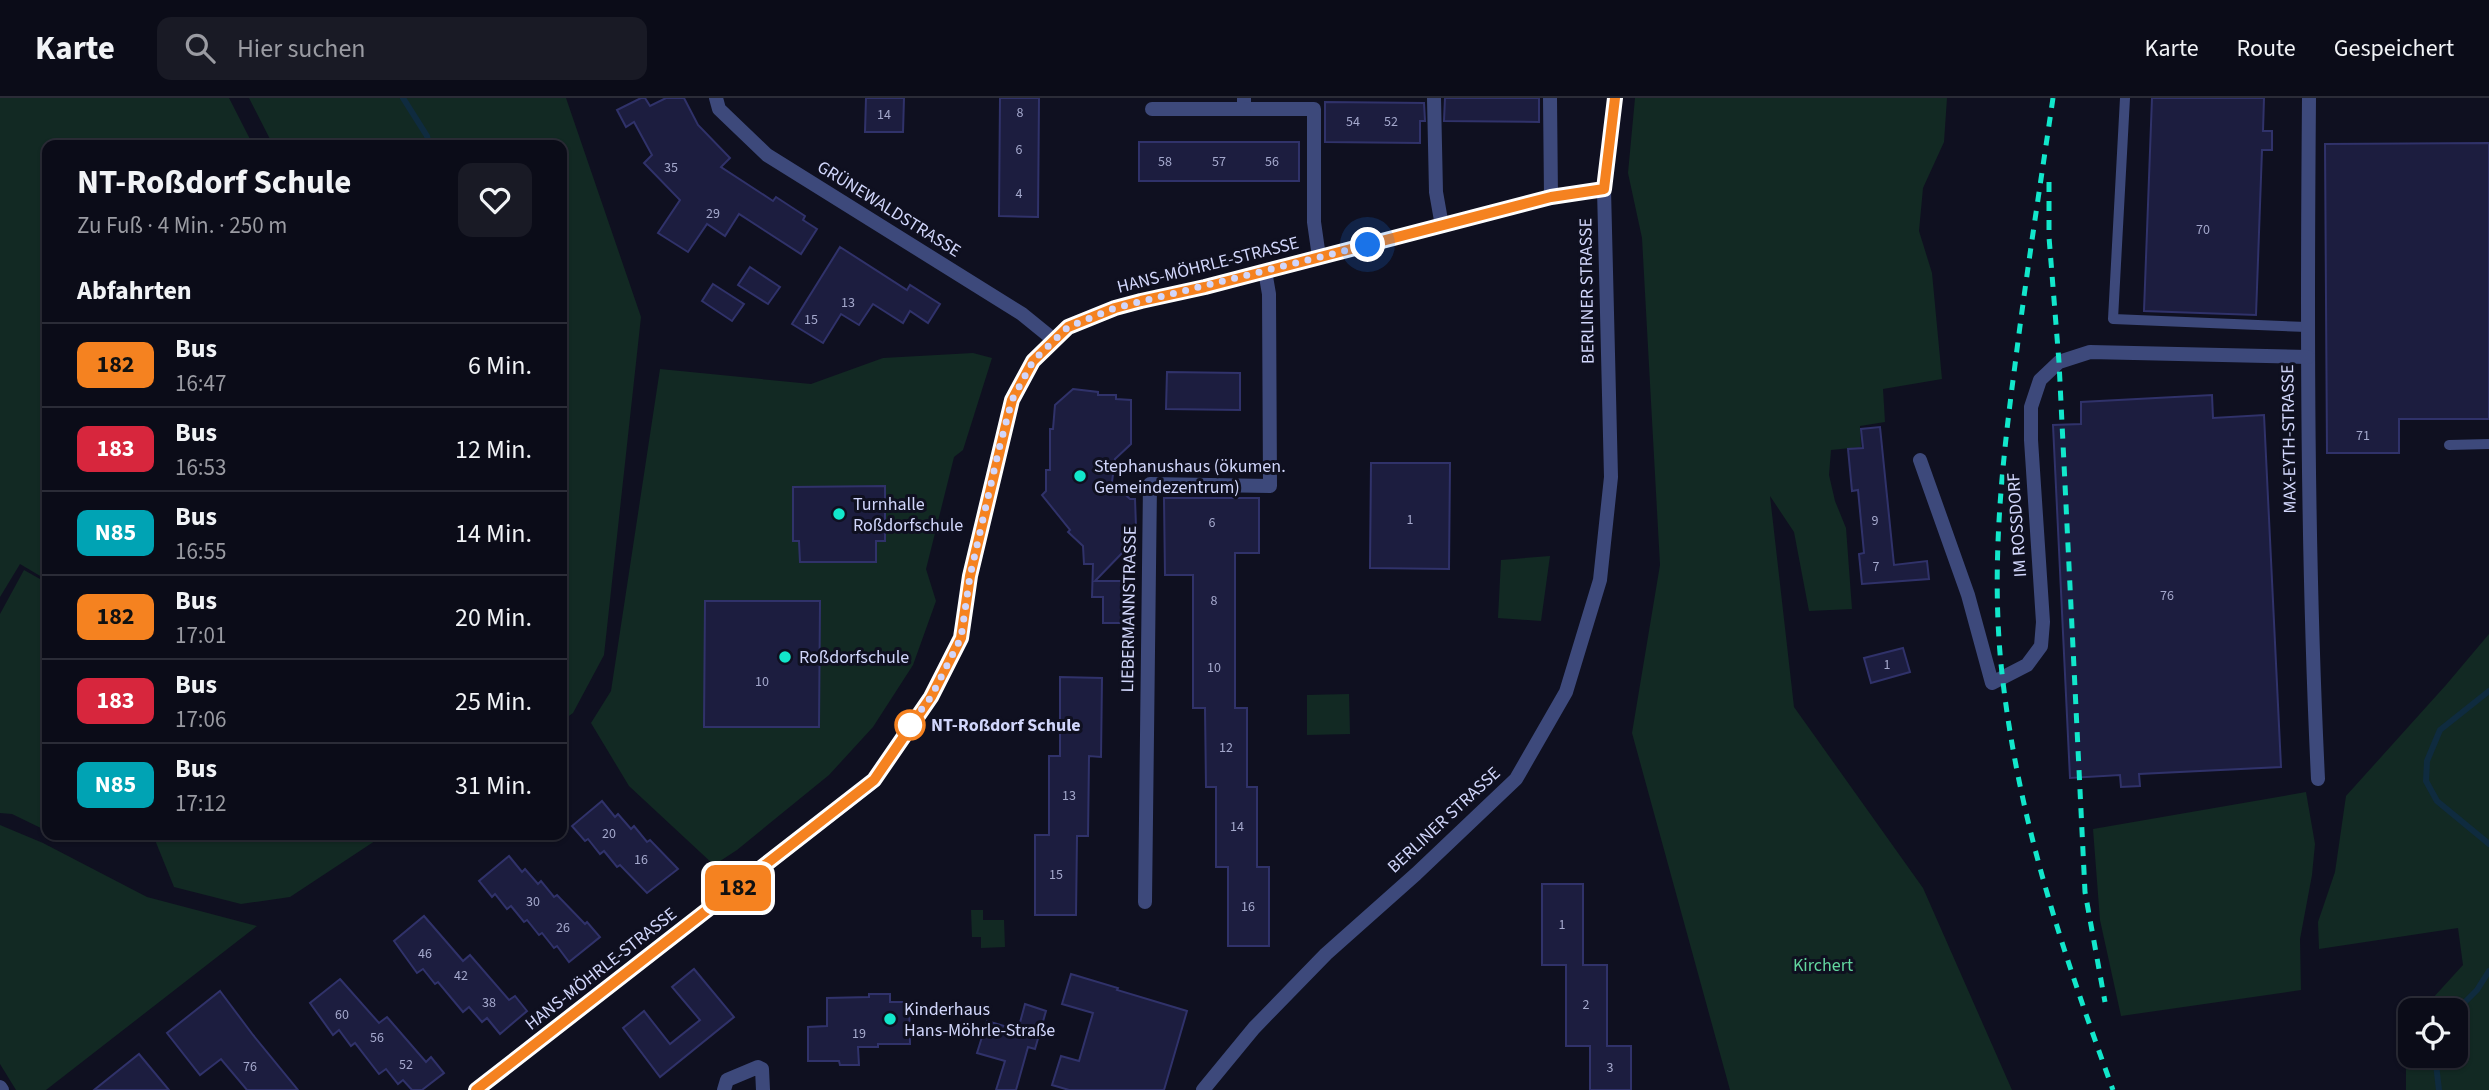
<!DOCTYPE html>
<html lang="de">
<head>
<meta charset="utf-8">
<style>
	body { margin:0; font-family:"Source Sans 3",sans-serif; background:#191a25; color:#f1f3f6; height:100vh; display:flex; flex-direction:column; font-size:26px; white-space:nowrap }
	* { box-sizing:border-box; margin:0 }
	p { font-size:23px; color:#9a9ba2 }
	.icon { flex:none; width:38px; height:38px; fill:none; stroke:currentColor; stroke-width:2; stroke-linecap:round; stroke-linejoin:round }
	.map { position:relative; flex:1; overflow:hidden }
	.details { position:absolute; left:42px; top:42px; width:525px; height:700px; display:flex; flex-direction:column; background:#0b0c18; border-radius:14px; box-shadow:0 2px 5px #0004,0 0 0 2px #2b2c37 }
	.details>* { flex:none }
	.badge { padding:0 14px; border-radius:10px; font-size:24px; line-height:46px }
	.tools { position:absolute; left:2398px; top:900px; display:grid; gap:14px }
	.tools a { display:grid; place-items:center; width:70px; height:70px; border-radius:14px; background:#0b0c18; box-shadow:0 2px 5px #0004,0 0 0 2px #2b2c37; font-size:35px }
	.you { position:absolute; width:35px; height:35px; margin:-18px; border:5px solid #fff; border-radius:50%; background:#1a73e8; box-shadow:0 0 0 10px #1a73e833 }
	.map>.badge { position:absolute; translate:-50% -50%; box-shadow:0 0 0 4px #fff }
	h2 { padding:0 35px; font-size:26px; line-height:63px }
	.round { display:grid; place-items:center; flex:none; width:74px; height:74px; border-radius:14px; background:#191a25 }
	.summary { display:flex; align-items:center; justify-content:space-between; height:119px; padding:0 35px }
	h1 { font-size:33px; font-weight:700; line-height:52px }
	ul { padding:0; list-style:none }
	li { display:flex; align-items:center; gap:21px; height:84px; padding:0 35px; border-top:2px solid #2b2c37 }
	li div { flex:1 }
	li b { display:block; font-size:26px }
	li em { font-style:normal }
	li .badge { min-width:77px; font-weight:700; text-align:center }
	header { display:flex; align-items:center; gap:42px; box-sizing:border-box; height:98px; padding:0 35px; background:#0b0c18; border-bottom:2px solid #2b2c37 }
	header strong { font-size:33px }
	nav { display:flex; gap:38px; margin-inline-start:auto; font-size:24px }
	.search { width:490px; height:63px; background:#191a25; display:flex; align-items:center; gap:18px; box-sizing:border-box; padding:0 24px; border-radius:14px; color:#9a9ba2; font-size:26px }
	.map>svg:first-child { display:block }
</style>
</head>
<body>
<header>
<strong>Karte</strong>
<div class="search"><svg class="icon" aria-label="search" viewBox="0 0 24 24"><circle cx="10" cy="10" r="6"/><path d="M15 15l6 6"/></svg>Hier suchen</div>
<nav><a>Karte</a><a>Route</a><a>Gespeichert</a></nav>
</header>
<div class="map">
<svg width="2489" height="992" viewBox="0 0 2489 992">
	<rect width="100%" height="100%" fill="#0f1020"/>
	<g fill="#122923">
		<polygon points="0,0 229,0 253,47 47,47 47,482 20,466 0,499"/>
		<polygon points="249,0 566,0 641,219 604,557 573,615 562,623 562,47 273,47"/>
		<polygon points="1635,0 1947,0 1944,44 1923,90 1919,133 1932,175 1942,281 1883,291 1885,324 1860,328 1861,349 1831,352 1829,377 1835,403 1846,430 1852,511 1809,513 1794,434 1770,398 1794,609 1923,790 2012,992 1730,992 1632,635 1660,467 1642,140 1628,75"/>
		<polygon points="973,255 992,260 963,352 954,359 926,471 936,503 913,567 873,629 829,677 737,752 714,767 629,688 591,625 611,593 660,271 811,286 883,260"/>
		<polygon points="1550,458 1541,523 1498,520 1501,462"/>
		<polygon points="24,472 47,485 47,733 12,716 0,715 0,516"/>
		<polygon points="2489,536 2489,992 2406,992 2406,950 2410,940 2410,957 2455,957 2455,912 2422,912 2463,867 2458,830 2319,851 2318,824 2335,774 2346,698 2446,587"/>
		<polygon points="1349,596 1350,636 1307,637 1307,597"/>
		<polygon points="2306,694 2315,746 2312,777 2300,841 2301,892 2121,918 2100,822 2093,731"/>
		<polygon points="0,727 43,745 147,799 257,828 46,992 16,992 0,966"/>
		<polygon points="153,737 384,737 290,799 241,806 174,789"/>
		<polygon points="971,812 983,812 983,822 1004,822 1005,849 981,850 981,839 972,839"/>
	</g>
	<g fill="none" stroke-linecap="round" stroke-linejoin="round">
		<g stroke="#0f2b3f" stroke-width="6">
			<polyline points="403,0 427,38 429,47"/>
			<polyline points="2489,593 2440,632 2427,663 2426,683 2437,703 2489,746"/>
			<polyline points="2455,914 2477,892 2489,873"/>
			<polyline points="2435,957 2439,992"/>
		</g>
	</g>
	<g fill="#1c1d3f" stroke="#30326a" stroke-width="2">
		<polygon points="641,0 645,0 650,8 666,0 684,0 698,27 730,60 721,69 773,103 776,99 805,118 803,122 817,131 801,156 739,116 725,138 707,126 688,154 658,135 680,102 644,65 652,57 634,24 626,29 617,12"/>
		<polygon points="866,0 904,0 903,34 865,34"/>
		<polygon points="1000,0 1039,0 1038,119 999,118"/>
		<polygon points="1445,0 1539,0 1539,24 1444,23"/>
		<polygon points="2152,0 2264,0 2263,33 2272,33 2272,52 2262,52 2256,217 2144,213"/>
		<polygon points="1325,4 1424,5 1425,23 1420,23 1420,45 1325,44"/>
		<rect x="1139" y="44" width="160" height="39"/>
		<polygon points="2489,45 2489,321 2399,321 2399,355 2327,355 2325,46"/>
		<polygon points="840,149 907,192 910,187 940,206 928,225 910,213 903,225 873,206 859,227 841,216 823,245 792,226"/>
		<polygon points="750,169 780,189 768,206 738,187"/>
		<polygon points="713,186 744,206 732,223 702,203"/>
		<polygon points="1167,274 1240,275 1240,312 1166,311"/>
		<polygon points="1073,291 1098,294 1098,297 1116,297 1116,301 1131,302 1131,346 1115,361 1112,384 1130,401 1135,401 1136,429 1132,429 1131,450 1126,451 1095,483 1129,483 1129,525 1103,525 1103,499 1092,499 1093,466 1084,466 1083,448 1068,434 1070,432 1042,397 1046,393 1046,372 1050,372 1050,331 1053,331 1055,307"/>
		<polygon points="2212,297 2213,320 2264,317 2281,669 2139,676 2140,688 2121,689 2120,677 2070,680 2053,327 2081,326 2081,304"/>
		<polygon points="1880,329 1894,467 1927,463 1929,481 1862,486 1859,456 1864,455 1858,392 1852,393 1848,351 1863,350 1861,331"/>
		<polygon points="1371,365 1450,365 1449,471 1370,470"/>
		<polygon points="885,388 885,443 876,443 876,464 800,464 799,443 793,443 793,389"/>
		<polygon points="1164,400 1259,400 1259,455 1235,455 1235,610 1247,610 1247,689 1257,689 1257,769 1269,769 1269,848 1228,848 1228,769 1216,769 1216,689 1206,689 1205,610 1193,610 1193,477 1165,477"/>
		<polygon points="705,503 820,503 819,629 704,629"/>
		<polygon points="1903,550 1910,574 1871,585 1864,560"/>
		<polygon points="1060,579 1102,580 1101,659 1089,658 1088,738 1077,738 1076,817 1035,817 1035,737 1049,737 1049,658 1060,658"/>
		<polygon points="602,703 615,719 618,716 631,731 634,728 647,744 650,742 678,771 647,795 620,767 617,769 604,753 600,756 588,741 585,743 572,728"/>
		<polygon points="509,758 522,774 525,771 538,786 541,783 554,799 557,797 585,826 587,824 600,839 569,864 557,848 554,850 542,835 539,837 527,822 524,824 511,808 507,811 495,796 492,799 479,783"/>
		<polygon points="1542,786 1583,786 1583,867 1607,867 1607,948 1631,948 1631,992 1590,992 1590,948 1566,948 1566,867 1542,867"/>
		<polygon points="424,818 463,863 470,857 509,902 515,898 527,913 500,936 487,920 482,924 469,909 463,914 438,884 435,886 423,871 417,875 394,843"/>
		<polygon points="694,871 734,919 660,979 623,930 644,913 670,946 700,922 672,889"/>
		<polygon points="1071,876 1118,890 1117,892 1187,913 1164,992 1069,992 1052,987 1061,958 1079,963 1093,915 1062,906"/>
		<polygon points="340,881 379,925 387,919 426,964 431,959 444,975 422,992 412,992 403,982 398,986 386,971 379,976 355,945 351,948 339,932 333,937 310,905"/>
		<polygon points="220,893 253,937 298,992 247,992 221,961 200,977 167,935"/>
		<polygon points="869,896 890,896 890,904 909,904 910,946 878,946 878,949 858,949 859,967 840,967 839,963 808,963 808,929 827,928 827,900 869,899"/>
		<polygon points="1025,906 1046,913 1035,951 1028,949 1016,992 996,992 1005,963 977,955 987,923 1018,932"/>
		<polygon points="139,956 169,992 94,992"/>
	</g>
	<g fill="none" stroke-linecap="round" stroke-linejoin="round">
		<g stroke="#3d497b" stroke-width="10">
			<polyline points="2125,0 2113,221 2307,229"/>
			<polyline points="2449,347 2489,346"/>
		</g>
		<g stroke="#3d497b" stroke-width="14">
			<polyline points="716,0 719,11 767,57 1022,216 1054,242"/>
			<polyline points="1244,0 1244,11 1314,11 1314,124 1319,159"/>
			<polyline points="1434,0 1436,94 1442,128"/>
			<polyline points="1550,0 1551,99"/>
			<path d="M2309 0C2307 227 2307 454 2318 681"/>
			<polyline points="1152,11 1244,11"/>
			<polyline points="1920,362 1968,497 1992,585 2027,567 2041,548 2043,524 2031,342 2031,309 2040,282 2059,264 2090,254 2308,259"/>
			<polyline points="1145,804 1150,386 1270,388 1269,196 1265,173"/>
			<polyline points="0,989 2,992"/>
			<polyline points="476,992 874,683 931,599 961,540 970,478 1012,301 1033,263 1068,229 1115,210 1141,203 1205,189 1551,99 1604,91"/>
			<polyline points="724,992 727,982 758,969 762,971 763,992"/>
			<polyline points="1203,992 1254,930 1326,856 1416,776 1516,681 1566,594 1600,482 1611,379 1604,91 1615,0"/>
		</g>
		<g stroke="#12e7cb" stroke-width="5" stroke-dasharray="10 9" stroke-linecap="butt">
			<path d="M2053 0C2040 89 2026 178 2015 267 2001 372 1990 479 2003 584 2020 728 2064 857 2113 992"/>
			<polyline points="2049,84 2049,139 2059,264 2085,794 2105,904"/>
		</g>
	</g>
	<g fill="none" stroke-linecap="round" stroke-linejoin="round">
		<g stroke="#fff" stroke-width="16">
			<polyline id="line" points="476,992 874,682 931,599 961,540 970,478 1012,302 1033,263 1068,229 1115,210 1141,203 1205,189 1551,99 1604,91 1615,0"/>
		</g>
		<use href="#line" stroke="#f58220" stroke-width="10"/>
		<polyline stroke="#d1d6fb" stroke-width="7" stroke-dasharray="0 12.6" points="910,627 908,629 931,599 961,540 970,478 999,351 1012,302 1033,263 1068,229 1115,210 1368,147"/>
	</g>
	<g fill="#12e7cb" stroke="#0f1020" stroke-width="2.5">
		<circle cx="1080" cy="378" r="7"/>
		<circle cx="839" cy="416" r="7"/>
		<circle cx="785" cy="559" r="7"/>
		<circle cx="890" cy="921" r="7"/>
	</g>
	<circle fill="#fff" stroke="#f58220" stroke-width="3.5" cx="910" cy="627" r="14"/>
	<g text-anchor="middle" dominant-baseline="central" stroke-width="6" stroke-linejoin="round" paint-order="stroke">
		<g font-size="14" fill="#a4a8cc">
			<text x="1020" y="15">8</text>
			<text x="884" y="17">14</text>
			<text x="1353" y="24">54</text>
			<text x="1391" y="24">52</text>
			<text x="1019" y="52">6</text>
			<text x="1165" y="64">58</text>
			<text x="1219" y="64">57</text>
			<text x="1272" y="64">56</text>
			<text x="671" y="70">35</text>
			<text x="1019" y="96">4</text>
			<text x="713" y="116">29</text>
			<text x="2203" y="132">70</text>
			<text x="848" y="205">13</text>
			<text x="811" y="222">15</text>
			<text x="2363" y="338">71</text>
			<text x="1410" y="422">1</text>
			<text x="1875" y="423">9</text>
			<text x="1212" y="425">6</text>
			<text x="1876" y="469">7</text>
			<text x="2167" y="498">76</text>
			<text x="1214" y="503">8</text>
			<text x="1887" y="567">1</text>
			<text x="1214" y="570">10</text>
			<text x="762" y="584">10</text>
			<text x="1226" y="650">12</text>
			<text x="1069" y="698">13</text>
			<text x="1237" y="729">14</text>
			<text x="609" y="736">20</text>
			<text x="641" y="762">16</text>
			<text x="1056" y="777">15</text>
			<text x="533" y="804">30</text>
			<text x="1248" y="809">16</text>
			<text x="1562" y="827">1</text>
			<text x="563" y="830">26</text>
			<text x="425" y="856">46</text>
			<text x="461" y="878">42</text>
			<text x="489" y="905">38</text>
			<text x="1586" y="907">2</text>
			<text x="342" y="917">60</text>
			<text x="859" y="936">19</text>
			<text x="377" y="940">56</text>
			<text x="406" y="967">52</text>
			<text x="250" y="969">76</text>
			<text x="1610" y="970">3</text>
		</g>
		<g font-size="18" fill="#d1d6fb" stroke="#0f1020">
			<text transform="translate(889 111) rotate(32)">GRÜNEWALDSTRASSE</text>
			<text transform="translate(1208 167) rotate(-14)">HANS-MÖHRLE-STRASSE</text>
			<text transform="translate(1587 193) rotate(-91)">BERLINER STRASSE</text>
			<text transform="translate(2289 341) rotate(-91)">MAX-EYTH-STRASSE</text>
			<text transform="translate(2017 427) rotate(-94)">IM ROSSDORF</text>
			<text transform="translate(1129 511) rotate(-89)">LIEBERMANNSTRASSE</text>
			<text transform="translate(1444 722) rotate(-43)">BERLINER STRASSE</text>
			<text transform="translate(601 871) rotate(-38)">HANS-MÖHRLE-STRASSE</text>
		</g>
		<g font-size="18" fill="#d1d6fb" stroke="#0f1020" text-anchor="start">
			<text x="1094" y="368">Stephanushaus (ökumen.<tspan x="1094" dy="21">Gemeindezentrum)</tspan></text>
			<text x="853" y="406">Turnhalle<tspan x="853" dy="21">Roßdorfschule</tspan></text>
			<text x="799" y="559">Roßdorfschule</text>
			<text x="904" y="911">Kinderhaus<tspan x="904" dy="21">Hans-Möhrle-Straße</tspan></text>
		</g>
		<g font-size="18" font-weight="bold" fill="#d1d6fb" stroke="#0f1020" text-anchor="start">
			<text x="931" y="627">NT-Roßdorf Schule</text>
		</g>
		<g font-size="18" fill="#63d59f" stroke="#0f1020">
			<text x="1823" y="867">Kirchert</text>
		</g>
	</g>
</svg>
<div class="tools">
<a><svg class="icon" aria-label="locate" viewBox="0 0 24 24"><circle cx="12" cy="12" r="6"/><path d="M12 2v4M12 18v4M2 12h4M18 12h4"/></svg></a>
</div>
<div class="you" style="left:1368px;top:147px"></div>
<b class="badge" style="left:738px;top:790px;background:#f58220;color:#111">182</b>
<section class="details">
<div class="summary"><div><h1>NT-Roßdorf Schule</h1><p>Zu Fuß · 4 Min. · 250 m</p></div><a class="round"><svg class="icon" aria-label="heart" viewBox="0 0 24 24"><path d="M12 20l-8-8c-3-5 5-10 8-4 3-6 11-1 8 4z"/></svg></a></div>
<h2>Abfahrten</h2>
<ul>
<li><span class="badge" style="background:#f58220;color:#111">182</span><div><b>Bus</b><p>16:47</p></div><em>6 Min.</em></li>
<li><span class="badge" style="background:#d7263d;color:#fff">183</span><div><b>Bus</b><p>16:53</p></div><em>12 Min.</em></li>
<li><span class="badge" style="background:#00a3b4;color:#fff">N85</span><div><b>Bus</b><p>16:55</p></div><em>14 Min.</em></li>
<li><span class="badge" style="background:#f58220;color:#111">182</span><div><b>Bus</b><p>17:01</p></div><em>20 Min.</em></li>
<li><span class="badge" style="background:#d7263d;color:#fff">183</span><div><b>Bus</b><p>17:06</p></div><em>25 Min.</em></li>
<li><span class="badge" style="background:#00a3b4;color:#fff">N85</span><div><b>Bus</b><p>17:12</p></div><em>31 Min.</em></li>
</ul>
</section>
</div>
</body>
</html>
